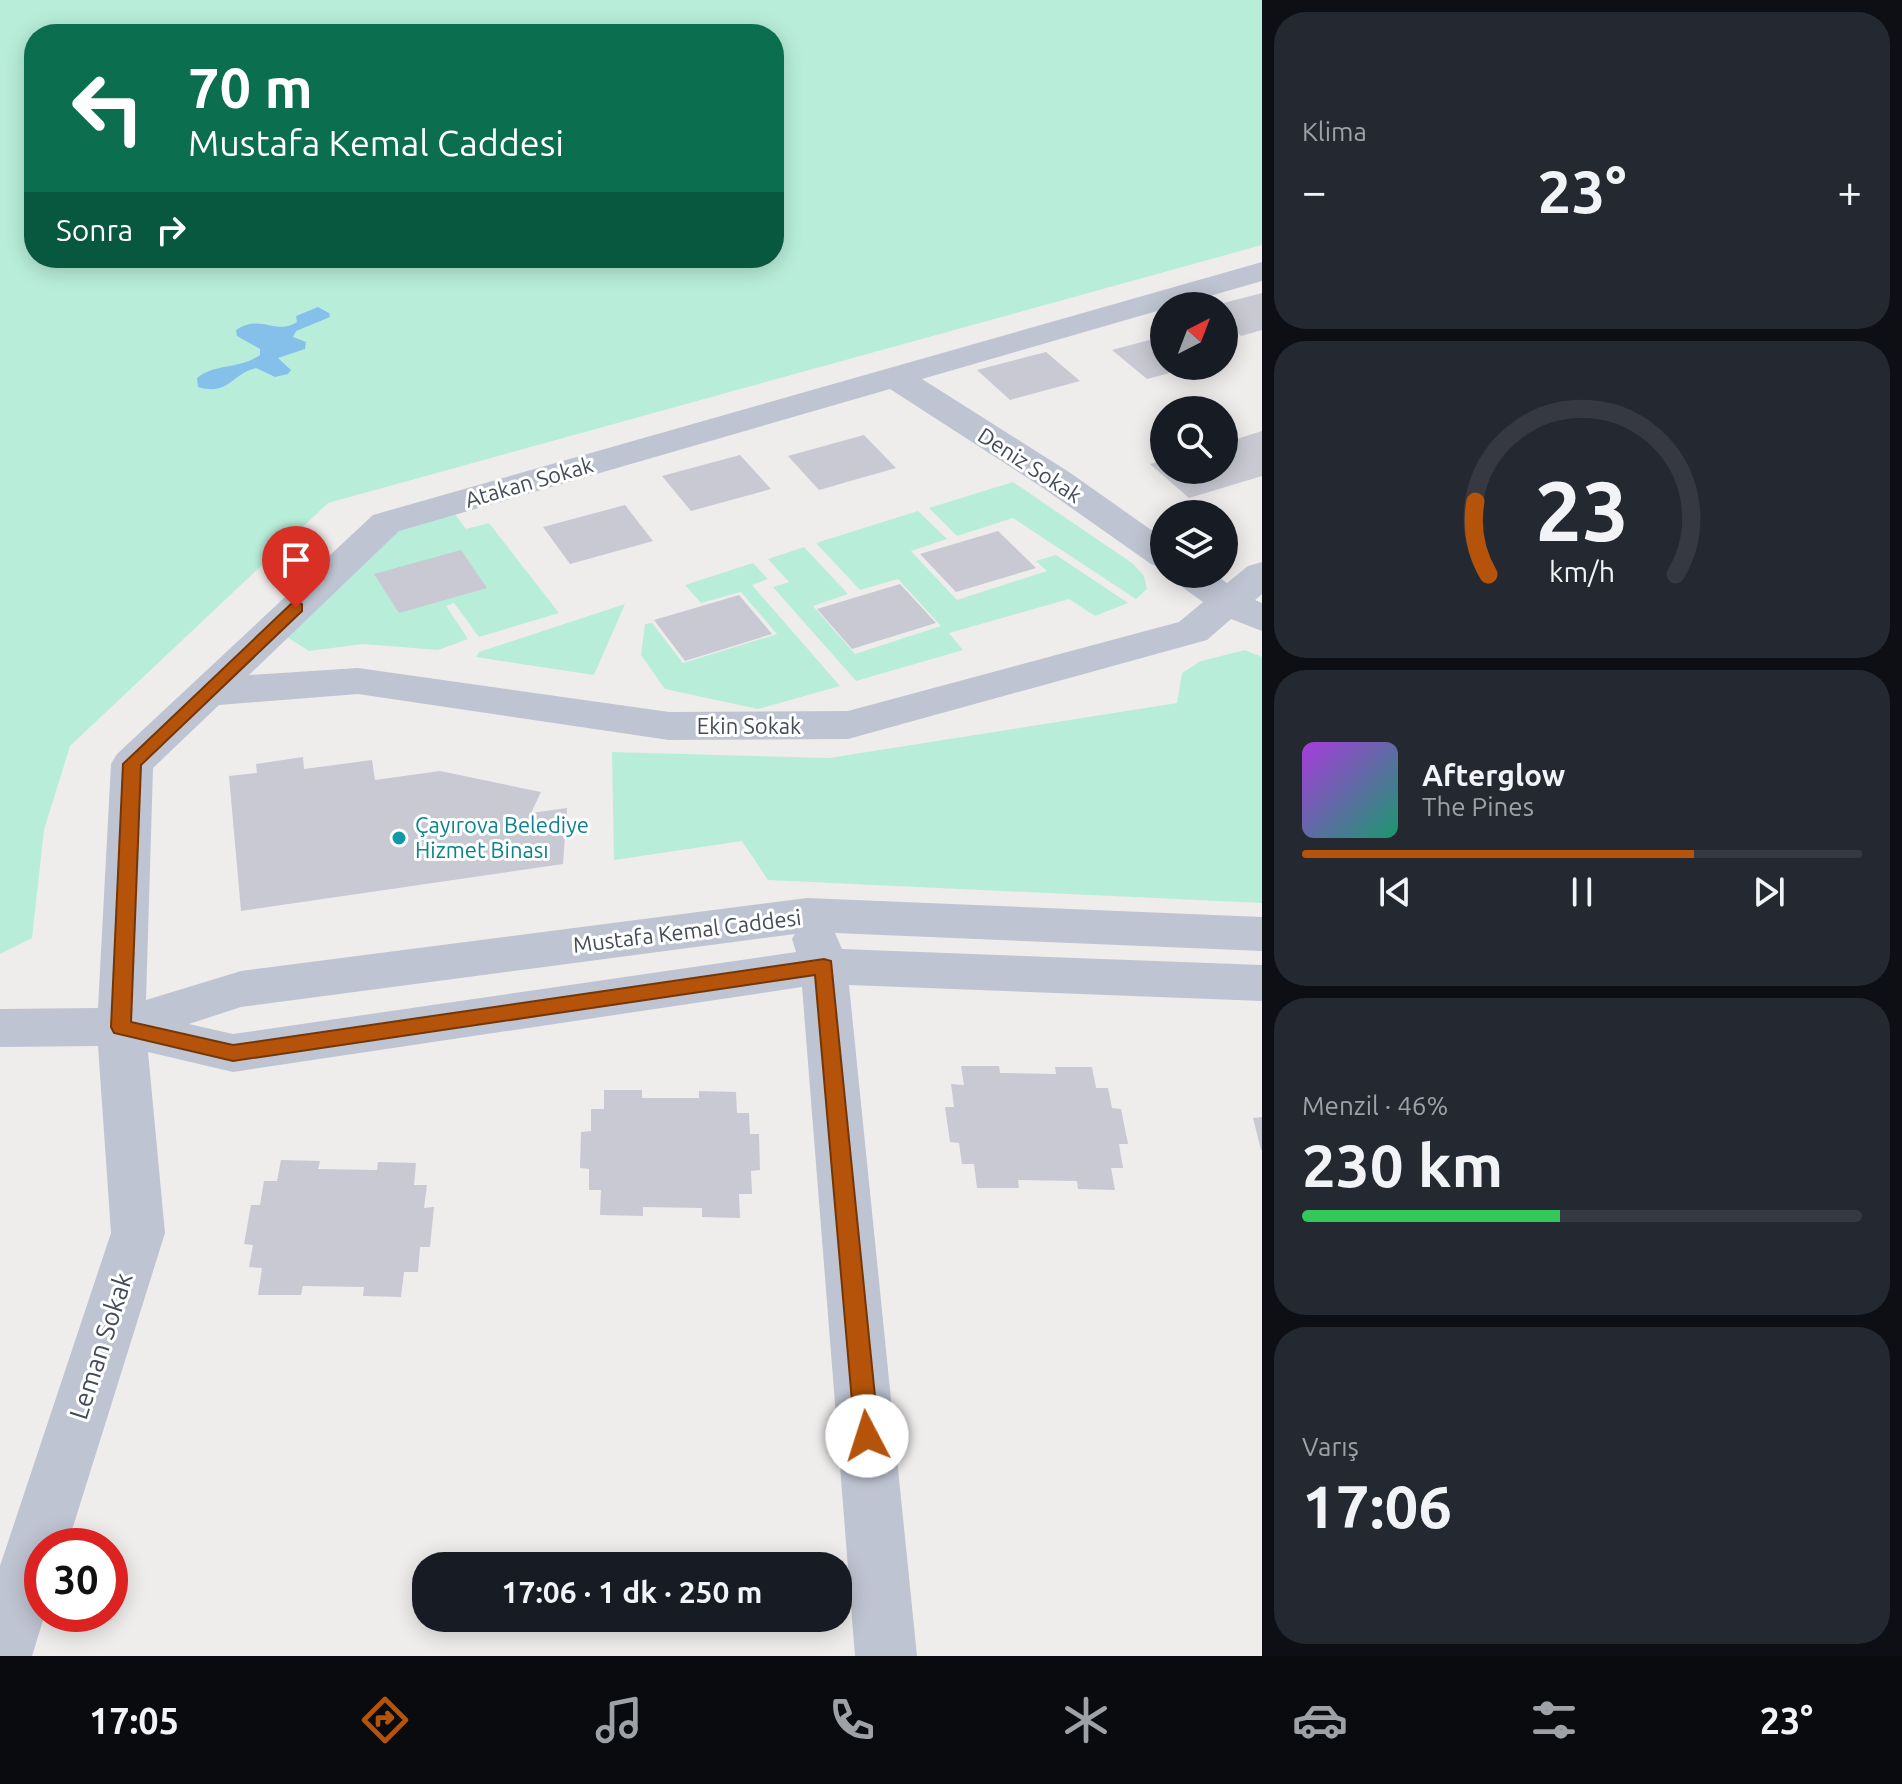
<!DOCTYPE html>
<html lang="tr">
<head>
<meta charset="utf-8">
<style>
  :root { --surface:#171b24; --page:#242831; --text:#f1f3f6; --muted:#9ea1a6; --line:#363941; --accent:#b45309 }
  body { margin:0; font-family:Ubuntu,sans-serif; background:var(--page); color:var(--text); height:100vh; display:flex; flex-direction:column; font-size:30px; white-space:nowrap }
  * { box-sizing:border-box; margin:0 }
  p { font-size:26px; color:var(--muted) }
  .icon { flex:none; width:44px; height:44px; fill:none; stroke:currentColor; stroke-width:2; stroke-linecap:round; stroke-linejoin:round }
  .map { position:relative; flex:1; overflow:hidden }
  .details { display:flex; flex-direction:column; gap:12px; padding:12px; background:#0d0f14; width:640px }
  .details>* { flex:none }
  .guide { position:absolute; left:24px; top:24px; width:760px; height:244px; border-radius:32px; box-shadow:0 4px 20px #0003; background:#0b6e4f; color:#fff; overflow:hidden }
  .needle { width:52px; rotate:42deg }
  .fabs { position:absolute; left:1150px; top:292px; display:grid; gap:16px }
  .fabs a { display:grid; place-items:center; width:88px; height:88px; border-radius:50%; background:var(--surface); box-shadow:0 4px 20px #0003; font-size:40px }
  .speed { position:absolute; left:24px; top:1528px; display:flex; gap:16px; font-size:40px; font-weight:700; text-align:center }
  .speed>* { display:grid; place-content:center; width:104px; height:104px; border-radius:50%; background:var(--surface); box-shadow:0 4px 20px #0003; line-height:1 }
  .speed .limit { border:12px solid #d22; background:#fff; color:#111 }
  .pin { position:absolute; display:grid; place-items:center; width:68px; height:68px; color:#fff; margin:-82px -34px; border-radius:50% 50% 50% 0; rotate:-45deg; box-shadow:0 0 8px #0007 }
  .pin .icon { rotate:45deg }
  .me { position:absolute; width:88px; margin:-44px; rotate:355deg; stroke-linejoin:round; filter:drop-shadow(0 0 6px #0008) }
  .turn { display:flex; align-items:center; gap:28px; height:168px; padding:0 32px; font-size:36px }
  .turn .icon { width:104px; height:104px; stroke-width:2.5 }
  .turn b { display:block; font-size:56px; line-height:68px }
  .then { display:flex; align-items:center; height:76px; padding:0 32px; background:#0003; gap:16px; font-size:30px }
  .big { font-size:60px; font-weight:600; line-height:1.1 }
  .details .tile { flex:1; display:flex; flex-direction:column; justify-content:center; gap:12px; min-width:0; padding:0 28px; border-radius:32px; background:var(--page) }
  .details .dial { align-items:center; gap:0 }
  .dial svg { height:208px; overflow:visible; fill:none; stroke:var(--line); stroke-width:7; stroke-linecap:round; text-anchor:middle }
  .dial text { fill:var(--text); stroke:none }
  .song { display:flex; align-items:center; gap:24px }
  .cover { width:96px; height:96px; border-radius:12px; background:linear-gradient(135deg,hsl(280 70% 55%),hsl(160 70% 35%)) }
  .played { height:8px; border-radius:4px; background:linear-gradient(90deg,var(--accent) 70%,var(--line) 70%) }
  .keys { display:flex; justify-content:space-around; direction:ltr }
  .heat { display:flex; justify-content:space-between; align-items:center; font-size:44px; direction:ltr }
  .charge { height:12px; border-radius:6px; background:linear-gradient(90deg,#34c759 46%,var(--line) 0) }
  .trip { position:absolute; left:412px; top:1552px; width:440px; height:80px; border-radius:32px; background:var(--surface); box-shadow:0 4px 20px #0003; font-weight:600; line-height:80px; text-align:center }
  .tab-bar { display:flex; height:128px; justify-content:space-around; align-items:center; background:#090b0e; color:var(--muted) }
  .tab-bar .icon { width:56px; height:56px }
  .tab-bar .on { color:var(--accent) }
  .tab-bar b { font-size:36px; color:var(--text) }
  main { display:flex; flex:1; min-height:0 }
  .map>svg:first-child { display:block }
  .green { fill:#b8eed9; fill-rule:evenodd }
  .water { fill:#85c0eb }
  .building { fill:#c8c9d2 }
  .lines { fill:none; stroke-linecap:round; stroke-linejoin:round }
  .minor { fill:#bfc4d2; fill-rule:evenodd }
  .route { fill:#b45309; stroke:#753606; stroke-width:2 }
  .culture-dot { fill:#0f9aa8; stroke:#fff; stroke-width:3 }
  .labels { text-anchor:middle; stroke-width:6; stroke-linejoin:round; paint-order:stroke }
  .street-label { font-size:22px; fill:#444b59; stroke:#fff }
  .culture-label { font-size:22px; fill:#0d838f; stroke:#fff; text-anchor:start }
  .near-street-label { font-size:26px; fill:#444b59; stroke:#fff }
</style>
</head>
<body>
<main>
<div class="map">
<svg width="1262" height="1656" viewBox="0 0 1262 1656">
  <rect width="100%" height="100%" fill="#efecec"/>
  <path class="green" d="M 0,0 L 1262,0 L 1262,245 L 328,503 L 70,746 L 44,830 L 32,938 L 0,954 ZM 34,34 L 774,34 L 774,258 L 34,258 Z
    M 1013,482 L 1132,563 L 1144,576 L 1147,589 L 1136,599 L 1013,518 L 957,536 L 929,508 Z
    M 452,510 L 466,529 L 489,523 L 559,613 L 479,637 L 454,603 L 446,606 L 468,639 L 438,650 L 363,644 L 309,651 L 279,632 L 376,538 Z
    M 918,511 L 947,539 L 911,551 L 957,600 L 1047,571 L 1036,561 L 1056,555 L 1128,603 L 1095,616 L 1069,599 L 949,633 L 963,650 L 856,681 L 773,587 L 789,582 L 768,559 L 804,547 L 848,594 L 813,606 L 855,654 L 941,626 L 898,579 L 860,590 L 816,543 Z
    M 753,563 L 768,579 L 752,585 L 840,686 L 758,709 L 665,689 L 641,655 L 645,624 L 652,623 L 683,663 L 777,634 L 741,592 L 701,603 L 685,585 Z
    M 625,604 L 594,675 L 476,657 L 479,652 Z
    M 1245,650 L 1262,657 L 1262,903 L 768,880 L 742,841 L 614,860 L 612,752 L 829,758 L 1177,703 L 1182,673 L 1201,661 Z"/>
  <path class="water" d="M 318,307 L 329,313 L 330,317 L 296,331 L 293,337 L 306,342 L 305,349 L 278,358 L 291,370 L 288,374 L 275,377 L 256,368 C 230,375 229,396 198,387 L 197,378 C 215,363 238,370 260,355 L 260,349 L 237,336 L 236,330 C 261,313 276,336 297,322 L 296,316 Z"/>
  <path class="building" d="M 1262,293 L 1262,330 L 1241,336 L 1224,322 L 1224,306 L 1216,305 Z
    M 1164,336 L 1164,366 L 1192,367 L 1147,379 L 1112,350 Z
    M 1046,352 L 1080,381 L 1010,400 L 977,370 Z
    M 1262,431 L 1262,476 L 1189,498 L 1150,464 L 1164,460 L 1164,470 L 1224,470 L 1224,443 Z
    M 864,435 L 896,468 L 819,490 L 788,456 Z
    M 740,455 L 771,489 L 691,511 L 662,476 Z
    M 625,505 L 653,541 L 570,564 L 543,527 Z
    M 998,531 L 1036,568 L 956,592 L 920,554 Z
    M 461,550 L 487,588 L 399,613 L 374,574 Z
    M 900,584 L 936,623 L 852,649 L 817,609 Z
    M 739,595 L 772,634 L 685,661 L 654,620 Z
    M 303,757 L 304,769 L 372,760 L 375,780 L 440,771 L 541,792 L 531,813 L 567,808 L 563,864 L 241,911 L 229,776 L 257,773 L 256,764 Z
    M 961,1066 L 999,1066 L 1000,1073 L 1056,1074 L 1055,1067 L 1092,1067 L 1096,1088 L 1108,1088 L 1112,1108 L 1121,1109 L 1128,1144 L 1119,1144 L 1123,1168 L 1111,1168 L 1115,1190 L 1078,1189 L 1077,1181 L 1018,1180 L 1019,1188 L 977,1188 L 974,1164 L 962,1164 L 959,1143 L 950,1142 L 945,1107 L 954,1107 L 951,1084 L 964,1085 Z
    M 604,1090 L 642,1090 L 642,1098 L 699,1098 L 699,1091 L 736,1092 L 737,1113 L 749,1113 L 750,1134 L 759,1134 L 760,1170 L 751,1171 L 752,1194 L 739,1194 L 740,1218 L 702,1217 L 702,1208 L 643,1207 L 643,1216 L 600,1215 L 601,1190 L 589,1190 L 589,1169 L 580,1168 L 581,1132 L 591,1131 L 591,1109 L 604,1109 Z
    M 1262,1117 L 1262,1150 L 1261,1150 L 1253,1118 Z
    M 281,1160 L 320,1161 L 318,1169 L 377,1170 L 378,1162 L 416,1163 L 414,1185 L 427,1185 L 424,1208 L 434,1207 L 430,1247 L 420,1247 L 418,1272 L 404,1272 L 401,1297 L 363,1296 L 364,1287 L 303,1286 L 301,1295 L 258,1295 L 262,1268 L 249,1267 L 253,1245 L 244,1244 L 251,1205 L 260,1205 L 264,1181 L 277,1181 Z"/>
  <g class="lines">
    <path class="minor" d="M 1262,262 L 1262,281 L 1175,306 L 1164,306 L 1164,309 L 922,379 L 1069,472 L 1164,539 L 1164,568 L 1151,564 L 1043,488 L 890,389 L 399,531 L 249,675 L 358,668 L 669,712 L 848,711 L 1179,622 L 1203,602 L 1175,582 L 1170,574 L 1214,574 L 1227,583 L 1248,566 L 1262,562 L 1262,594 L 1255,600 L 1262,603 L 1262,631 L 1231,619 L 1207,640 L 848,739 L 669,740 L 358,694 L 219,705 L 153,768 L 146,1000 L 241,971 L 807,898 L 1262,917 L 1262,951 L 835,933 L 842,949 L 1262,965 L 1262,1001 L 849,985 L 917,1656 L 855,1656 L 802,987 L 233,1072 L 148,1052 L 165,1233 L 67,1546 L 42,1546 L 42,1614 L 45,1614 L 32,1656 L 0,1656 L 0,1566 L 111,1233 L 98,1046 L 0,1047 L 0,1009 L 98,1008 L 111,764 L 117,754 L 373,515 ZM 795,934 L 792,939 L 796,952 L 233,1034 L 189,1024 L 241,1007 Z"/>
  </g>
  <path class="route" d="M 296,603 L 302,604 L 302,611 L 141,765 L 131,1022 L 233,1045 L 824,959 L 831,961 L 879,1436 L 875,1444 L 867,1447 L 858,1444 L 855,1436 L 815,975 L 233,1061 L 114,1033 L 111,1027 L 123,764 L 291,604 Z"/>
  <circle class="culture-dot" cx="399" cy="838" r="8"/>
  <g class="labels">
    <g class="street-label">
      <text transform="translate(1030 465) rotate(33)" y="8">Deniz Sokak</text>
      <text transform="translate(529 482) rotate(-16)" y="8">Atakan Sokak</text>
      <text x="749" y="734">Ekin Sokak</text>
      <text transform="translate(687 931) rotate(-7)" y="8">Mustafa Kemal Caddesi</text>
    </g>
    <g class="culture-label">
      <text x="415" y="833">Çayırova Belediye<tspan x="415" dy="25">Hizmet Binası</tspan></text>
    </g>
    <g class="near-street-label">
      <text transform="translate(101 1346) rotate(-72)" y="9">Leman Sokak</text>
    </g>
  </g>
</svg>
<div class="fabs">
<a><svg class="needle" viewBox="-14 -14 28 28"><path d="M0-13l5 13h-10z" fill="#e53935"/><path d="M0 13l5-13h-10z" fill="#9ea1a6"/></svg></a>
<a><svg class="icon" aria-label="search" viewBox="0 0 24 24"><circle cx="10" cy="10" r="6"/><path d="M15 15l6 6"/></svg></a>
<a><svg class="icon" aria-label="layers" viewBox="0 0 24 24"><path d="M12 4l9 5-9 5-9-5zM3 14l9 5 9-5"/></svg></a>
</div>
<div class="speed"><div class="limit">30</div></div>
<div class="pin" style="left:296px;top:608px;background:#d93025"><svg class="icon" aria-label="arrive" viewBox="0 0 24 24"><path d="M6 21V4h12l-3 4 3 4H6"/></svg></div>
<svg class="me" style="left:867px;top:1436px" viewBox="-20 -20 40 40"><circle r="19" fill="#fff"/><path d="M0-13L10 11 0 6-10 11z" fill="#b45309"/></svg>
<div class="trip">17:06 · 1 dk · 250 m</div>
<div class="guide">
<div class="turn"><svg class="icon" aria-label="left" viewBox="0 0 24 24"><path d="M17 20v-9H6M10 6l-5 5 5 5"/></svg><div><b>70 m</b>Mustafa Kemal Caddesi</div></div>
<div class="then">Sonra<svg class="icon" aria-label="right" viewBox="0 0 24 24"><path d="M7 20v-9h11M14 6l5 5-5 5"/></svg></div>
</div>
</div>
<section class="details">
<div class="tile"><p>Klima</p>
<div class="heat"><a>−</a><b class="big">23°</b><a>+</a></div>
</div>
<div class="tile dial"><svg viewBox="0 0 100 80">
<path d="M14 69A42 42 0 1 1 86 69"/>
<path d="M14 69A42 42 0 0 1 9 41" stroke="#b45309"/>
<text x="50" y="56" font-size="32" font-weight="700">23</text>
<text x="50" y="72" font-size="11">km/h</text>
</svg></div>
<div class="tile">
<div class="song"><i class="cover"></i><div><b>Afterglow</b><p>The Pines</p></div></div>
<div class="played"></div>
<div class="keys"><svg class="icon" aria-label="previous" viewBox="0 0 24 24"><path d="M18 5L8 12l10 7zM5 5v14"/></svg><svg class="icon" aria-label="pause" viewBox="0 0 24 24"><path d="M8 5v14M16 5v14"/></svg><svg class="icon" aria-label="next" viewBox="0 0 24 24"><path d="M6 5l10 7-10 7zM19 5v14"/></svg></div>
</div>
<div class="tile"><p>Menzil · 46%</p><b class="big">230 km</b><div class="charge"></div></div>
<div class="tile"><p>Varış</p><b class="big">17:06</b></div>
</section>
</main>
<nav class="tab-bar">
<b>17:05</b>
<svg class="icon on" aria-label="directions" viewBox="0 0 24 24"><path d="M12 3l9 9-9 9-9-9zM9 14v-3h6M13 9l2 2-2 2"/></svg>
<svg class="icon" aria-label="music" viewBox="0 0 24 24"><path d="M9 18V5l10-2v13"/><circle cx="6" cy="18" r="3"/><circle cx="16" cy="16" r="3"/></svg>
<svg class="icon" aria-label="phone" viewBox="0 0 24 24"><path d="M5 4h4l2 5-3 2q2 4 5 5l2-3 5 2v4C11 20 4 13 5 4z"/></svg>
<svg class="icon" aria-label="climate" viewBox="0 0 24 24"><path d="M12 3v18M4 7l16 10M4 17L20 7"/></svg>
<svg class="icon" aria-label="car" viewBox="0 0 24 24"><path d="M5 17H2v-5l4-1 3-4h7l3 4 3 1v5h-3M9 17h6M6 11h13"/><circle cx="7" cy="17" r="2"/><circle cx="17" cy="17" r="2"/></svg>
<svg class="icon" aria-label="filters" viewBox="0 0 24 24"><path d="M4 7h16M4 17h16"/><circle cx="9" cy="7" r="2"/><circle cx="15" cy="17" r="2"/></svg>
<b>23°</b>
</nav>
</body>
</html>
